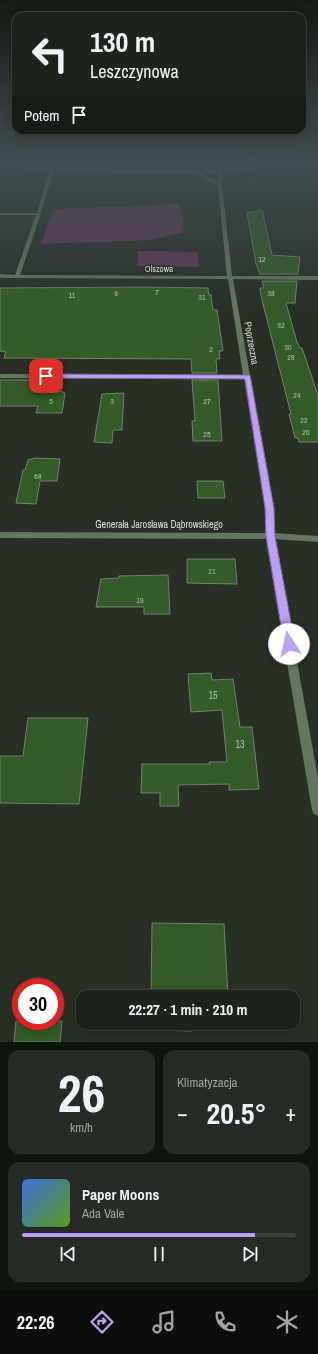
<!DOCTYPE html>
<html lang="pl">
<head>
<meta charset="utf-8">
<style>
  :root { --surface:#1e241c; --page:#262c25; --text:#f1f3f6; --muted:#a1a4a3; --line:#3c413b; --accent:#bca0f2 }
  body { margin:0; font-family:"Archivo Narrow",sans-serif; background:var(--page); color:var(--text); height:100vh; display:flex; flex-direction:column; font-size:15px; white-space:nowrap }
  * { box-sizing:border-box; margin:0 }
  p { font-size:13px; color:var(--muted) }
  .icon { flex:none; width:22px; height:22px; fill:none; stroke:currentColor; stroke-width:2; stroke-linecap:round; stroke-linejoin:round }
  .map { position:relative; height:1042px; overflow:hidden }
  .details { display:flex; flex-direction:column; gap:8px; padding:8px; background:#10140f; flex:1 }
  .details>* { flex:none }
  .banner { position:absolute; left:12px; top:12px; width:294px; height:122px; border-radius:12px; box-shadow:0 2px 10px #0003,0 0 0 1px var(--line); background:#1e241c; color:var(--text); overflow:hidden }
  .speed { position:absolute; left:12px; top:978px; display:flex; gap:8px; font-size:20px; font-weight:700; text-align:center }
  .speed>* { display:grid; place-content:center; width:52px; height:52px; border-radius:50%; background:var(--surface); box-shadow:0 2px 10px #0003,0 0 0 1px var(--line); line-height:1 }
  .speed .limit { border:6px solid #d22; background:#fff; color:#111 }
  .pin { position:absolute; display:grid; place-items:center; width:34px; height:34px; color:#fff; margin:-17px; border-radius:8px; box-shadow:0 2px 6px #0006 }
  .me { position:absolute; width:44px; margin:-22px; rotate:350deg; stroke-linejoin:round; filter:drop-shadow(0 0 3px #0008) }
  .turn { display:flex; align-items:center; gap:14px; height:84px; padding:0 12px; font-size:18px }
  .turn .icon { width:52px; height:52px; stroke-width:2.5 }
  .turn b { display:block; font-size:28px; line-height:34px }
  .then { display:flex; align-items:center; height:38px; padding:0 12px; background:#0003; gap:8px; font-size:15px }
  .big { font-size:30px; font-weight:800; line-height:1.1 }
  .details .card { flex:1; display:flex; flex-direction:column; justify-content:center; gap:6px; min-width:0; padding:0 14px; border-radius:12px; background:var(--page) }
  .details .dial { align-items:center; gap:0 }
  .dial b { font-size:52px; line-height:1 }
  .song { display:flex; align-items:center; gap:12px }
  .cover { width:48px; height:48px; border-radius:6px; background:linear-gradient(135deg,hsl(220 70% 55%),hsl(90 70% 35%)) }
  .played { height:4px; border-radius:2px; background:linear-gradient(90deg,var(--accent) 85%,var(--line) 85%) }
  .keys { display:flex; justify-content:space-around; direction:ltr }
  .heat { display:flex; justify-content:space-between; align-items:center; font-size:22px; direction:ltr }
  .details .tiles { flex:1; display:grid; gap:8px; grid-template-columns:1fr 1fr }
  .card:last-child { grid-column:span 2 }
  .trip { position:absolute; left:76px; top:990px; width:224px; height:40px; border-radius:12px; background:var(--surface); box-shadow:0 2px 10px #0003,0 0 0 1px var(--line); font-weight:800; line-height:40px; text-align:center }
  .menu { display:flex; height:64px; justify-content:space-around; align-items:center; background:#0c0e0b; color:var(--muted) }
  .menu .icon { width:28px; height:28px }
  .menu .active { color:var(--accent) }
  .menu b { font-size:18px; color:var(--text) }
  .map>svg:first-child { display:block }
  .green { fill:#613855 }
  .building { fill:#335c29; stroke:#757f73 }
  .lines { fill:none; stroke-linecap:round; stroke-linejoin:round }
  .street { fill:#647660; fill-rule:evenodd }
  .route { fill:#bca0f2; stroke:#7a689d }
  .labels { text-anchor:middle; stroke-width:3; stroke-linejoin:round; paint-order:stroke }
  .number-label { font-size:8px; fill:#aebcaa }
  .far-street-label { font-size:9px; fill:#d7dcd5; stroke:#283026 }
  .street-label { font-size:10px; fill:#d7dcd5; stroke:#283026 }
  .near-number-label { font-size:10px; fill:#aebcaa }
</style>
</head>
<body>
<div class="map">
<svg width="318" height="1042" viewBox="0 0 318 1042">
  <rect width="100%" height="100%" fill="#283026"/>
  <path class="green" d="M 177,204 L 182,211 L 184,232 L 151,240 L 41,244 L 53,209 Z
    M 138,251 L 198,252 L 199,267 L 137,266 Z"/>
  <path class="building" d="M 262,210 L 272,255 L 300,257 L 298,274 L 260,274 L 256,264 L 247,213 Z
    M 262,281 L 297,281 L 295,303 L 286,303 L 297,342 L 300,348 L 302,348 L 318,395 L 318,442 L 299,442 L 298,438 L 295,438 L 289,414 L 291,414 L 261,296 L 260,288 L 264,288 Z
    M 144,287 L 208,288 L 209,295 L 211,295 L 213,310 L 217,310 L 223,351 L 219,351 L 220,359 L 216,359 L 217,373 L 192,373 L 191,359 L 4,358 L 6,352 L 0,351 L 0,288 Z
    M 0,380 L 35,380 L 65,393 L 62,413 L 36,413 L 38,406 L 0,406 Z
    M 192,380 L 218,380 L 222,441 L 193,441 L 192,421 L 195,421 Z
    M 124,393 L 122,430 L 113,430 L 112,443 L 94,442 L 102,394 Z
    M 35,458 L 60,459 L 57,481 L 40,481 L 36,504 L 16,503 L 23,470 L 25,470 L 28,460 Z
    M 197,481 L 223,481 L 225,498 L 198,498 Z
    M 187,559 L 235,559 L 237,584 L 187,583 Z
    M 168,575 L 170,614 L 144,614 L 144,607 L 96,607 L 101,579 L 119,578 L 119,576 Z
    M 211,673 L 212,680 L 233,679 L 240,727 L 252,727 L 259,789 L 229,790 L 229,784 L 178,785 L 179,806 L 160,806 L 160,793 L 141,793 L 142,764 L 210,764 L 209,762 L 227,762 L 222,710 L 191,712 L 188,674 Z
    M 28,718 L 88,718 L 79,804 L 0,803 L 0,756 L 23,756 Z
    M 152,923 L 224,924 L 228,997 L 151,997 Z
    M 16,1021 L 62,1021 L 60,1042 L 14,1042 Z
    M 151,1023 L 192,1023 L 192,1031 L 151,1030 Z"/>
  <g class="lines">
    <path class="street" d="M 49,164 L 53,164 L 54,168 C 109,171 164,171 220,170 L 220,164 L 224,164 L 223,170 L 264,166 L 318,166 L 318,168 L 264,168 L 223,172 L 222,185 L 232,276 L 318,276 L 318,280 L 233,279 L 250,376 L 251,377 L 250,378 L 273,508 L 274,533 L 318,536 L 318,542 L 275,539 L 318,778 L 318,816 L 314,814 L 312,810 L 266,539 L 0,538 L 0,532 L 266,533 L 265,508 L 244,379 L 0,378 L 0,374 L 243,375 L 228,279 L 0,278 L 0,274 L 15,275 L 36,215 L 0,215 L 0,213 L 37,213 L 50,170 L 0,167 L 0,165 L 50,168 ZM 54,170 L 90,172 L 195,173 L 218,186 L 227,276 L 20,275 L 36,228 ZM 219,172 L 218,183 L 200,173 Z"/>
  </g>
  <linearGradient id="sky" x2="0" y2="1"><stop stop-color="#161a15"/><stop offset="0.53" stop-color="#424e52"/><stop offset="1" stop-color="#424e52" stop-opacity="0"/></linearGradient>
  <rect width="318" height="309" fill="url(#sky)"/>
  <path class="route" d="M 46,374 L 250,375 L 274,508 L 275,536 L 295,644 L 293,647 L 289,649 L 286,647 L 284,644 L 266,536 L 265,508 L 245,379 L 44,378 L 44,375 Z"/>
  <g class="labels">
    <g class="number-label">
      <text x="262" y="262">12</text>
      <text x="157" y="295">7</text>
      <text x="116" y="296">9</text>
      <text x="271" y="296">38</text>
      <text x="72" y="298">11</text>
      <text x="202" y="300">31</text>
      <text x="281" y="328">32</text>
      <text x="288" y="350">30</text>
      <text x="211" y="352">2</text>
      <text x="291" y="360">28</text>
      <text x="297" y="398">24</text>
      <text x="51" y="404">5</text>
      <text x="112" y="404">3</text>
      <text x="207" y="404">27</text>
      <text x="304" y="423">22</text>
      <text x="306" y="435">20</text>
      <text x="207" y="437">25</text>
      <text x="38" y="479">68</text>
      <text x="212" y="574">21</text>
      <text x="140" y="603">19</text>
    </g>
    <g class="far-street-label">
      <text x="159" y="272">Olszowa</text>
    </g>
    <g class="street-label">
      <text transform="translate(252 343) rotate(80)" y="4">Poprzeczna</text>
      <text x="159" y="528">Generała Jarosława Dąbrowskiego</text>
    </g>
    <g class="near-number-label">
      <text x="213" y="699">15</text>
      <text x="240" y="748">13</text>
    </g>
  </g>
</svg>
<div class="speed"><div class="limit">30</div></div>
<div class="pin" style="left:46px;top:376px;background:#d93025"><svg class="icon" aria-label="arrive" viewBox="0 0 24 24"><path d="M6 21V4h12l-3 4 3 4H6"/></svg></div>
<svg class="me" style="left:289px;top:644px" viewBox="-20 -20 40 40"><circle r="19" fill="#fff"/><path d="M0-13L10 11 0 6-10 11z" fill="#bca0f2"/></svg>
<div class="trip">22:27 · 1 min · 210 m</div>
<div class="banner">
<div class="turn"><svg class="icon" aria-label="left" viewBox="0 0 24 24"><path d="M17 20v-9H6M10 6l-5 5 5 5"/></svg><div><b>130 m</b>Leszczynowa</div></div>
<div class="then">Potem<svg class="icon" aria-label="arrive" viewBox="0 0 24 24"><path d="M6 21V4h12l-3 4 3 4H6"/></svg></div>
</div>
</div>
<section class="details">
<div class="tiles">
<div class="card dial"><b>26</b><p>km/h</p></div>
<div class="card"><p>Klimatyzacja</p>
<div class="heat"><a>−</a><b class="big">20.5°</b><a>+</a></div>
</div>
<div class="card">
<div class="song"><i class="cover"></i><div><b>Paper Moons</b><p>Ada Vale</p></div></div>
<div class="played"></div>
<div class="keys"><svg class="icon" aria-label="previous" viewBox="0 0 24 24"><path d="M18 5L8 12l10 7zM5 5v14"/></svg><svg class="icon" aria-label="pause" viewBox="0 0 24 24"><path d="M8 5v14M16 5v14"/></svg><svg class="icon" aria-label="next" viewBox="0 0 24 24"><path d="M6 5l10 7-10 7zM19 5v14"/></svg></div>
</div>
</div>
</section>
<nav class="menu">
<b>22:26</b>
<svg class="icon active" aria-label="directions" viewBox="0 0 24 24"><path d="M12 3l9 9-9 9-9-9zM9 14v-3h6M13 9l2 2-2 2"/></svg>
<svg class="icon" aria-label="music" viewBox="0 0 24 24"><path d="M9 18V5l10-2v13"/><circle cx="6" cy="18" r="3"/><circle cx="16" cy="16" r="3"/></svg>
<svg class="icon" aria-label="phone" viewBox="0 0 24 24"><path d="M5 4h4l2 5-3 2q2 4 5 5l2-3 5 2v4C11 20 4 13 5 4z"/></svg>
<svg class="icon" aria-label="climate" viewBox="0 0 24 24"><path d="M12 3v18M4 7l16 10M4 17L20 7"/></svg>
</nav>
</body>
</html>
